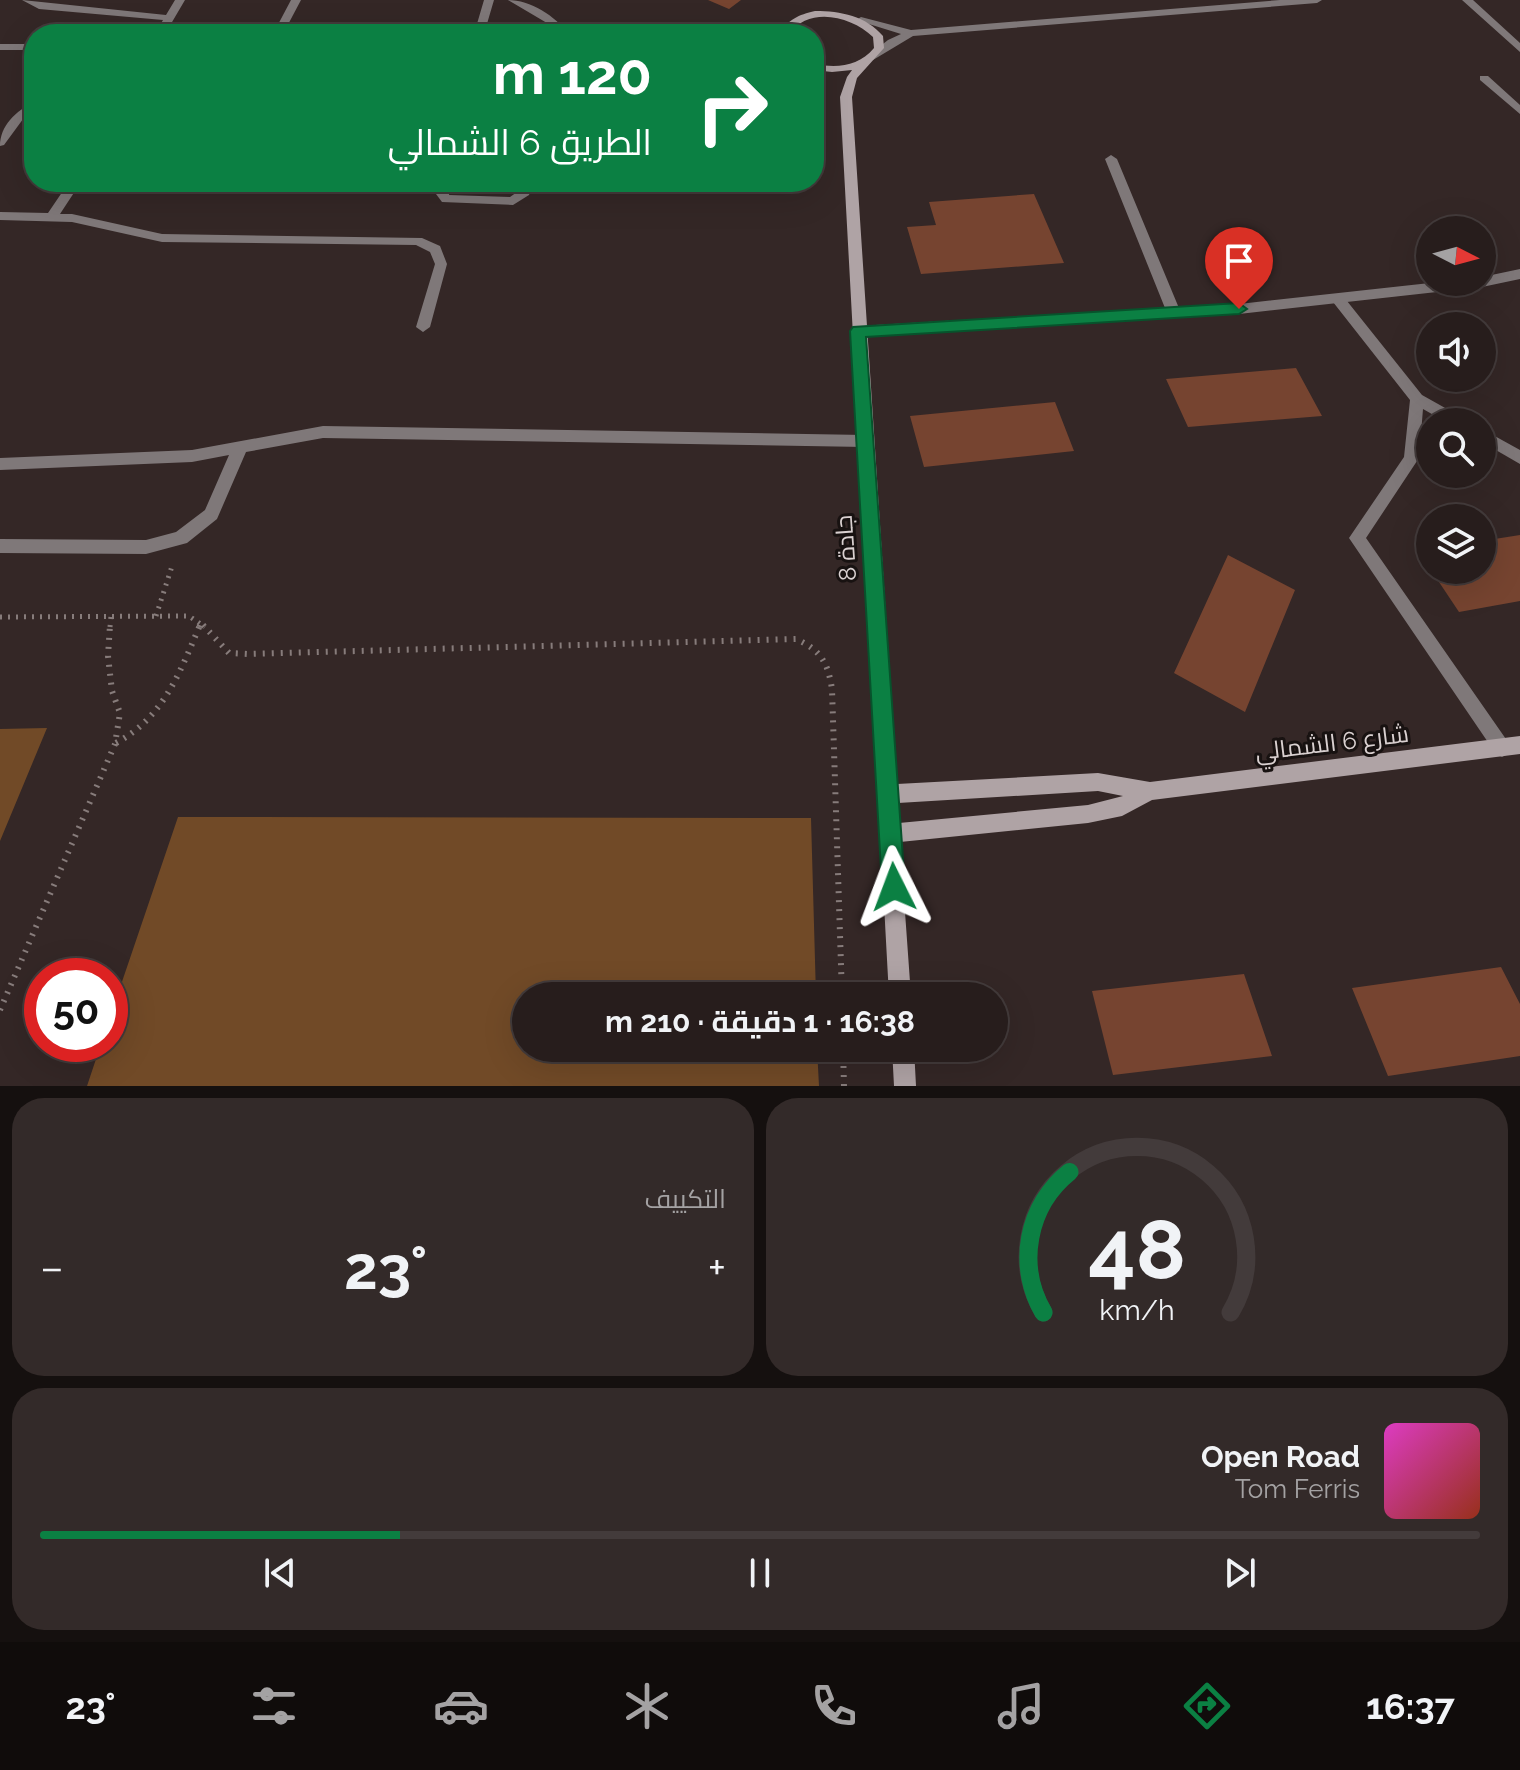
<!DOCTYPE html>
<html lang="ar">
<head>
<meta charset="utf-8">
<style>
  :root { --surface:#271d1c; --page:#332a29; --text:#f1f3f6; --muted:#a4a2a3; --line:#433b3b; --accent:#0b8043 }
  body { margin:0; font-family:Raleway,Cairo,sans-serif; background:var(--page); color:var(--text); direction:rtl; height:100vh; display:flex; flex-direction:column; font-size:30px; white-space:nowrap }
  * { box-sizing:border-box; margin:0 }
  p { font-size:26px; color:var(--muted) }
  .icon { flex:none; width:44px; height:44px; fill:none; stroke:currentColor; stroke-width:2; stroke-linecap:round; stroke-linejoin:round }
  .map { position:relative; height:1086px; overflow:hidden; direction:ltr }
  .details { display:flex; flex-direction:column; gap:12px; padding:12px; background:#15100f; flex:1 }
  .details>* { flex:none }
  .banner { position:absolute; left:24px; top:24px; width:800px; height:168px; border-radius:32px; box-shadow:0 8px 32px #0002,0 0 0 2px var(--line); direction:rtl; background:#0b8043; color:#fff; overflow:hidden }
  .needle { width:52px; rotate:96deg }
  .fabs { position:absolute; left:1416px; top:216px; display:grid; gap:16px }
  .fabs a { display:grid; place-items:center; width:80px; height:80px; border-radius:50%; background:var(--surface); box-shadow:0 8px 32px #0002,0 0 0 2px var(--line); font-size:40px }
  .speed { position:absolute; left:24px; top:958px; display:flex; gap:16px; font-size:40px; font-weight:700; text-align:center }
  .speed>* { display:grid; place-content:center; width:104px; height:104px; border-radius:50%; background:var(--surface); box-shadow:0 8px 32px #0002,0 0 0 2px var(--line); line-height:1 }
  .speed .limit { border:12px solid #d22; background:#fff; color:#111 }
  .pin { position:absolute; display:grid; place-items:center; width:68px; height:68px; color:#fff; margin:-82px -34px; border-radius:50% 50% 50% 0; rotate:-45deg; box-shadow:0 0 8px #0007 }
  .pin .icon { rotate:45deg }
  .me { position:absolute; width:88px; margin:-44px; rotate:357deg; stroke-linejoin:round; filter:drop-shadow(0 0 6px #0008) }
  .turn { display:flex; align-items:center; gap:28px; height:168px; padding:0 40px; font-size:36px }
  .turn .icon { width:104px; height:104px; stroke-width:2.5 }
  .turn b { display:block; font-size:56px; line-height:68px }
  .big { font-size:60px; font-weight:700; line-height:1.1 }
  .details .tile { flex:1; display:flex; flex-direction:column; justify-content:center; gap:12px; min-width:0; padding:0 28px; border-radius:32px; background:var(--page) }
  .details .dial { align-items:center; gap:0 }
  .dial svg { height:208px; overflow:visible; fill:none; stroke:var(--line); stroke-width:7; stroke-linecap:round; text-anchor:middle }
  .dial text { fill:var(--text); stroke:none }
  .song { display:flex; align-items:center; gap:24px }
  .cover { width:96px; height:96px; border-radius:12px; background:linear-gradient(135deg,hsl(310 70% 55%),hsl(10 70% 35%)) }
  .played { height:8px; border-radius:4px; background:linear-gradient(90deg,var(--accent) 25%,var(--line) 25%) }
  .keys { display:flex; justify-content:space-around; direction:ltr }
  .heat { display:flex; justify-content:space-between; align-items:center; font-size:44px; direction:ltr }
  .details .tiles { flex:1; display:grid; gap:12px; grid-template-columns:1fr 1fr }
  .tile:last-child { grid-column:span 2 }
  .trip { position:absolute; left:512px; top:982px; width:496px; height:80px; border-radius:40px; background:var(--surface); box-shadow:0 8px 32px #0002,0 0 0 2px var(--line); font-weight:700; line-height:80px; text-align:center; direction:rtl }
  .tabs { display:flex; height:128px; justify-content:space-around; align-items:center; background:#100c0b; color:var(--muted) }
  .tabs .icon { width:56px; height:56px }
  .tabs .current { color:var(--accent) }
  .tabs b { font-size:36px; color:var(--text) }
  .map>svg:first-child { display:block }
  .green { fill:#714a27 }
  .building { fill:#764430 }
  .lines { fill:none; stroke-linecap:round; stroke-linejoin:round }
  .path-far1 { stroke:#877c7b; stroke-width:5; stroke-dasharray:2 6; stroke-linecap:butt }
  .path { stroke:#877c7b; stroke-width:6; stroke-dasharray:2 7; stroke-linecap:butt }
  .lane { fill:#7f7879; fill-rule:evenodd }
  .street { fill:#7f7879; fill-rule:evenodd }
  .secondary { fill:#afa3a5; fill-rule:evenodd }
  .route { fill:#0b8043; stroke:#07532c; stroke-width:2 }
  .labels { text-anchor:middle; stroke-width:6; stroke-linejoin:round; paint-order:stroke }
  .street-label { font-size:24px; fill:#dad1d1; stroke:#181211 }
</style>
</head>
<body>
<div class="map">
<svg width="1520" height="1086" viewBox="0 0 1520 1086">
  <rect width="100%" height="100%" fill="#342726"/>
  <path class="green" d="M 47,728 L 0,841 L 0,729 Z
    M 178,817 L 811,818 L 816,996 L 526,996 L 526,1048 L 817,1048 L 819,1086 L 87,1086 L 101,1044 L 110,1044 L 110,1017 Z"/>
  <path class="building" d="M 708,0 L 741,0 L 729,9 Z
    M 1034,194 L 1064,263 L 921,274 L 907,227 L 936,225 L 929,202 Z
    M 1296,368 L 1322,416 L 1188,427 L 1166,379 Z
    M 1055,402 L 1074,451 L 924,467 L 910,416 Z
    M 1520,535 L 1520,601 L 1459,612 L 1431,570 L 1482,570 L 1482,541 Z
    M 1228,555 L 1295,590 L 1245,712 L 1174,673 Z
    M 1501,967 L 1520,1004 L 1520,1056 L 1388,1076 L 1352,988 Z
    M 1244,974 L 1272,1056 L 1113,1075 L 1092,991 Z"/>
  <g class="lines">
    <path class="path-far1" d="M 156,616 L 173,563
      M 0,617 L 189,616 L 205,627
      M 110,627 L 111,616
      M 199,627 L 201,622"/>
    <path class="path" d="M 203,625 L 229,653 L 248,654 L 796,639 C 821,650 828,663 832,689 L 842,996
      M 116,743 C 164,717 180,672 200,625
      M 0,1010 L 115,744 L 120,713 L 112,691 L 108,656 L 110,625
      M 843,1048 L 844,1086"/>
    <path class="lane" d="M 22,0 L 166,15 L 175,0 L 185,0 L 165,34 L 155,34 L 163,20 L 39,9 Z
      M 508,0 C 530,0 556,16 568,34 L 558,34 L 552,26 Z
      M 34,103 L 34,111 L 26,115 L 4,145 L 0,146 C 0,126 16,110 34,103 Z
      M 1111,155 L 1117,159 L 1181,313 L 1179,316 L 1169,316 L 1167,313 L 1105,159 Z
      M 69,182 L 81,182 L 60,214 L 72,214 L 162,234 L 422,238 L 440,246 L 447,264 L 430,327 L 423,332 L 416,327 L 435,264 L 430,252 L 416,245 L 162,242 L 72,222 L 0,220 L 0,212 L 48,213 Z
      M 439,182 L 451,182 L 449,195 L 510,197 L 520,190 L 522,182 L 534,182 L 529,195 L 513,205 L 442,202 L 436,194 Z
      M 1338,294 L 1343,296 L 1422,395 L 1463,418 L 1465,422 L 1446,422 L 1423,409 L 1419,458 L 1366,538 L 1508,742 L 1511,748 L 1508,754 L 1502,757 L 1496,754 L 1349,538 L 1404,457 L 1410,400 L 1333,302 L 1333,296 Z
      M 1482,429 L 1520,450 L 1520,464 L 1482,442 Z"/>
    <path class="street" d="M 291,0 L 301,0 L 283,34 L 273,34 Z
      M 484,0 L 494,0 L 484,34 L 474,34 Z
      M 1280,0 L 1322,0 L 1317,3 L 913,36 L 873,60 L 868,57 L 869,55 L 888,40 L 901,34 L 856,20 L 861,17 L 911,30 Z
      M 1462,0 L 1473,0 L 1520,43 L 1520,52 Z
      M 787,25 L 791,26 L 791,30 L 782,34 L 768,34 Z
      M 0,44 L 34,44 L 34,50 L 0,50 Z
      M 1480,76 L 1488,76 L 1520,105 L 1520,114 L 1480,80 Z
      M 1520,269 L 1520,279 L 1482,287 L 1239,314 L 858,336 L 851,331 L 858,326 L 1239,304 L 1439,282 L 1482,282 L 1482,277 Z
      M 323,426 L 865,435 L 872,441 L 865,447 L 323,438 L 246,452 L 217,519 L 187,543 L 146,554 L 0,553 L 0,539 L 146,540 L 176,532 L 205,510 L 229,455 L 192,462 L 0,470 L 0,458 L 192,450 Z"/>
    <path class="secondary" d="M 815,11 C 841,11 866,16 883,36 L 884,48 L 857,78 L 852,97 L 897,784 L 1098,773 L 1150,782 L 1520,736 L 1520,754 L 1152,800 L 1122,816 L 1088,823 L 900,842 L 911,996 L 889,996 L 840,97 L 847,77 L 852,70 L 832,72 L 814,70 L 814,64 C 837,68 858,67 874,48 L 873,37 C 851,16 809,6 789,34 L 779,34 C 789,19 798,15 815,11 ZM 1098,791 L 1123,796 L 1088,805 L 899,823 L 898,803 Z
      M 892,1048 L 914,1048 L 916,1086 L 894,1086 Z"/>
  </g>
  <path class="route" d="M 1239,303 L 1247,309 L 1239,314 L 866,337 L 905,887 L 902,895 L 894,898 L 886,895 L 882,887 L 850,331 L 853,327 Z"/>
  <g class="labels">
    <g class="street-label">
      <text transform="translate(846 548) rotate(-94)" y="8">جادة 8</text>
      <text transform="translate(1332 743) rotate(-7)" y="8">شارع 6 الشمالي</text>
    </g>
  </g>
</svg>
<div class="fabs">
<a><svg class="needle" viewBox="-14 -14 28 28"><path d="M0-13l5 13h-10z" fill="#e53935"/><path d="M0 13l5-13h-10z" fill="#a4a2a3"/></svg></a>
<a><svg class="icon" aria-label="sound" viewBox="0 0 24 24"><path d="M4 9h4l5-4v14l-5-4H4zM17 9q2 3 0 6"/></svg></a>
<a><svg class="icon" aria-label="search" viewBox="0 0 24 24"><circle cx="10" cy="10" r="6"/><path d="M15 15l6 6"/></svg></a>
<a><svg class="icon" aria-label="layers" viewBox="0 0 24 24"><path d="M12 4l9 5-9 5-9-5zM3 14l9 5 9-5"/></svg></a>
</div>
<div class="speed"><div class="limit">50</div></div>
<div class="pin" style="left:1239px;top:309px;background:#d93025"><svg class="icon" aria-label="arrive" viewBox="0 0 24 24"><path d="M6 21V4h12l-3 4 3 4H6"/></svg></div>
<svg class="me" style="left:894px;top:887px" viewBox="-20 -20 40 40"><path d="M0-17L14 15 0 8-14 15z" fill="#0b8043" stroke="#fff" stroke-width="4"/></svg>
<div class="trip">16:38 · 1 دقيقة · 210 m</div>
<div class="banner">
<div class="turn"><svg class="icon" aria-label="right" viewBox="0 0 24 24"><path d="M7 20v-9h11M14 6l5 5-5 5"/></svg><div><b>120 m</b>الطريق 6 الشمالي</div></div>
</div>
</div>
<section class="details">
<div class="tiles">
<div class="tile dial"><svg viewBox="0 0 100 80">
<path d="M14 69A42 42 0 1 1 86 69"/>
<path d="M14 69A42 42 0 0 1 24 15" stroke="#0b8043"/>
<text x="50" y="56" font-size="32" font-weight="700">48</text>
<text x="50" y="72" font-size="11">km/h</text>
</svg></div>
<div class="tile"><p>التكييف</p>
<div class="heat"><a>−</a><b class="big">23°</b><a>+</a></div>
</div>
<div class="tile">
<div class="song"><i class="cover"></i><div><b>Open Road</b><p>Tom Ferris</p></div></div>
<div class="played"></div>
<div class="keys"><svg class="icon" aria-label="previous" viewBox="0 0 24 24"><path d="M18 5L8 12l10 7zM5 5v14"/></svg><svg class="icon" aria-label="pause" viewBox="0 0 24 24"><path d="M8 5v14M16 5v14"/></svg><svg class="icon" aria-label="next" viewBox="0 0 24 24"><path d="M6 5l10 7-10 7zM19 5v14"/></svg></div>
</div>
</div>
</section>
<nav class="tabs">
<b>16:37</b>
<svg class="icon current" aria-label="directions" viewBox="0 0 24 24"><path d="M12 3l9 9-9 9-9-9zM9 14v-3h6M13 9l2 2-2 2"/></svg>
<svg class="icon" aria-label="music" viewBox="0 0 24 24"><path d="M9 18V5l10-2v13"/><circle cx="6" cy="18" r="3"/><circle cx="16" cy="16" r="3"/></svg>
<svg class="icon" aria-label="phone" viewBox="0 0 24 24"><path d="M5 4h4l2 5-3 2q2 4 5 5l2-3 5 2v4C11 20 4 13 5 4z"/></svg>
<svg class="icon" aria-label="climate" viewBox="0 0 24 24"><path d="M12 3v18M4 7l16 10M4 17L20 7"/></svg>
<svg class="icon" aria-label="car" viewBox="0 0 24 24"><path d="M5 17H2v-5l4-1 3-4h7l3 4 3 1v5h-3M9 17h6M6 11h13"/><circle cx="7" cy="17" r="2"/><circle cx="17" cy="17" r="2"/></svg>
<svg class="icon" aria-label="filters" viewBox="0 0 24 24"><path d="M4 7h16M4 17h16"/><circle cx="9" cy="7" r="2"/><circle cx="15" cy="17" r="2"/></svg>
<b>23°</b>
</nav>
</body>
</html>
